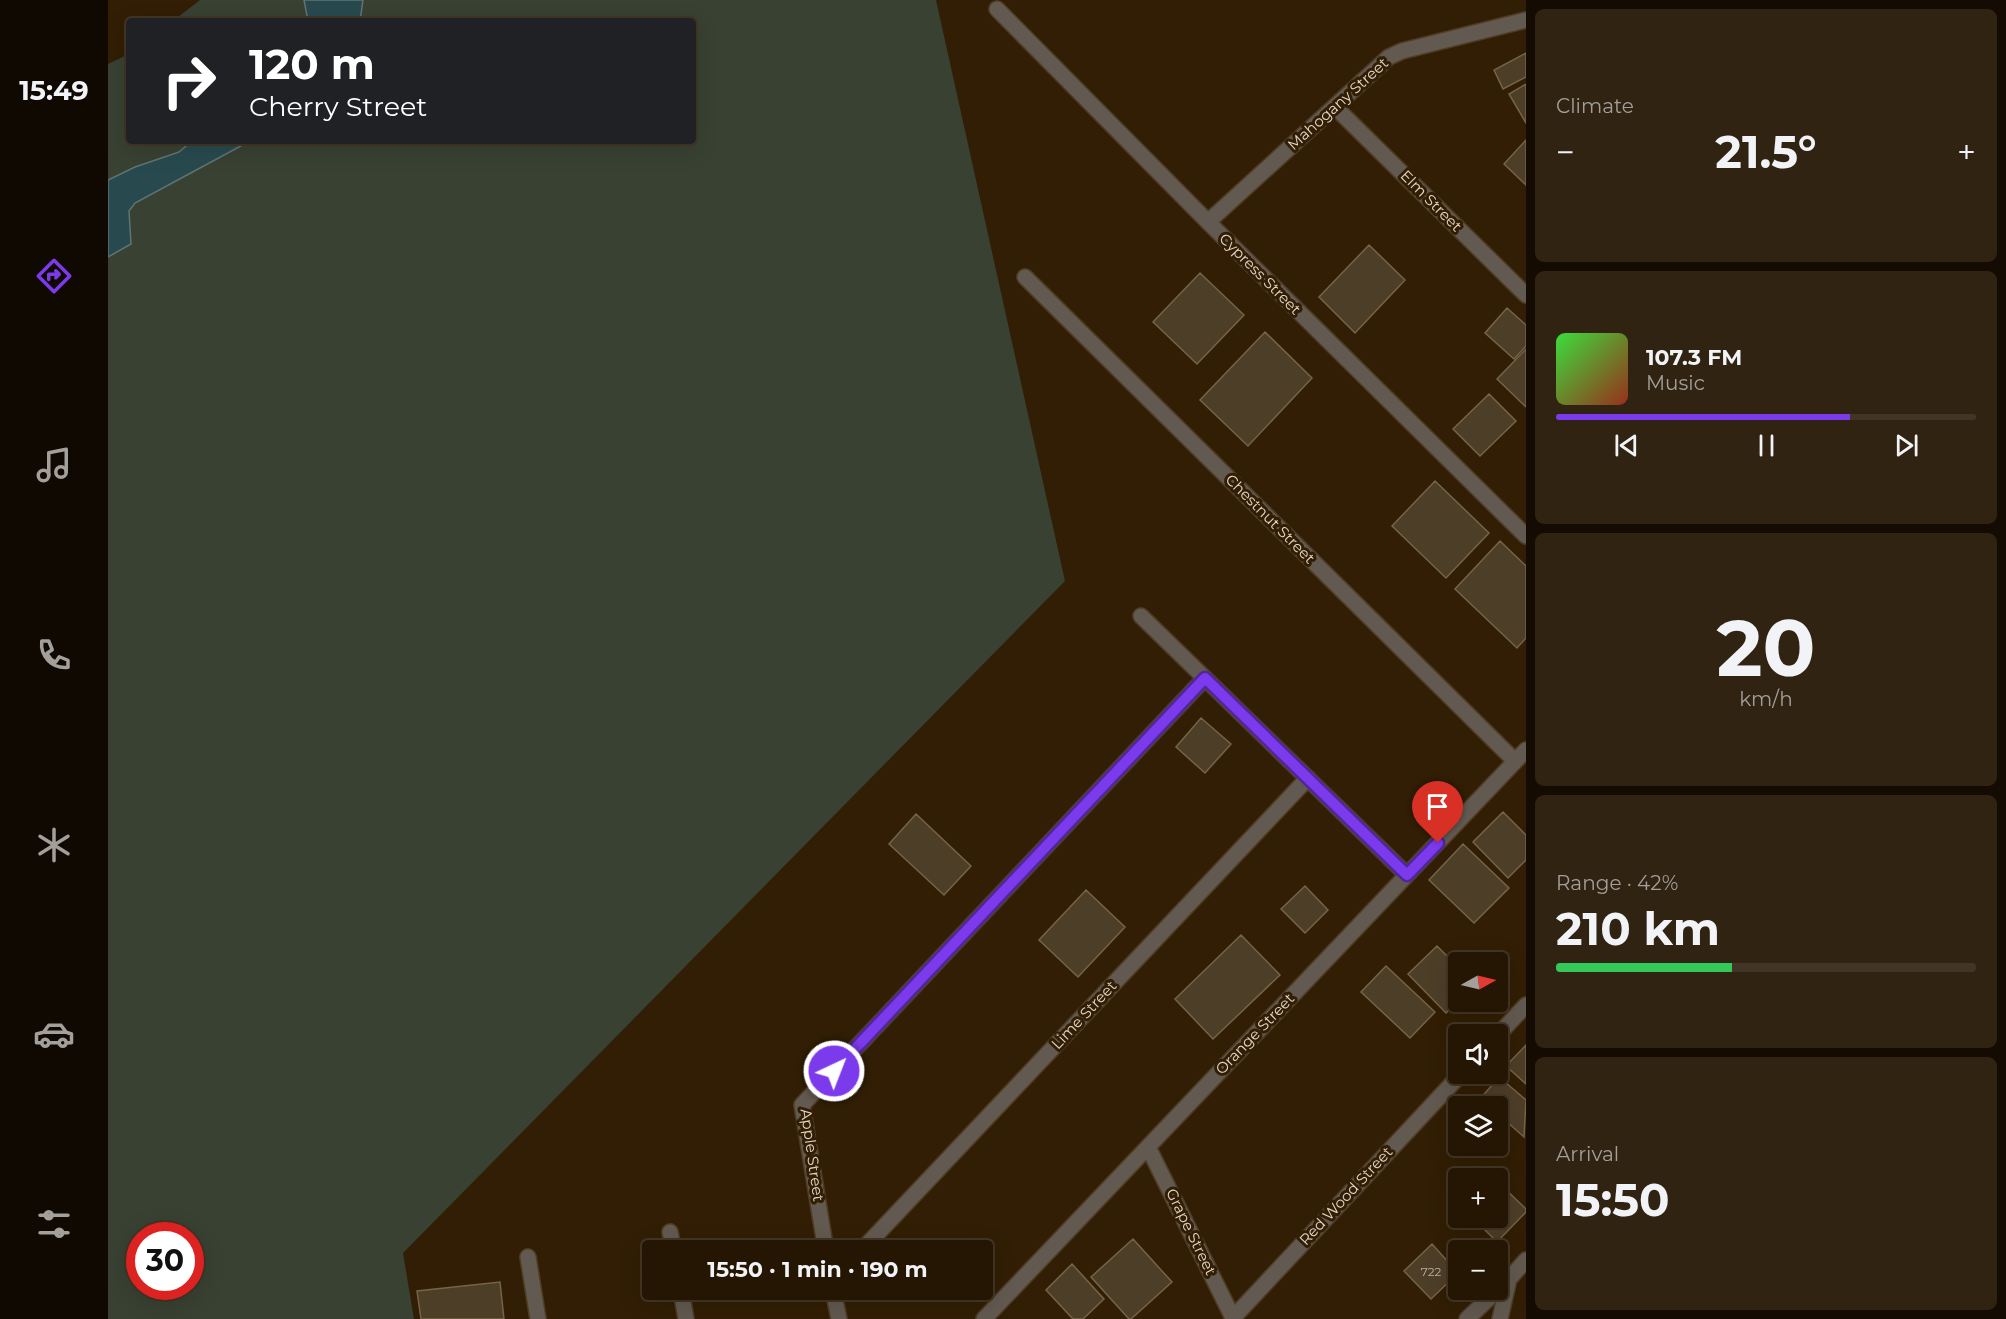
<!DOCTYPE html>
<html lang="en">
<head>
<meta charset="utf-8">
<style>
  :root { --surface:#251603; --page:#312312; --text:#f1f3f6; --muted:#a39f9a; --line:#423525; --accent:#7c3aed }
  body { margin:0; font-family:Montserrat,sans-serif; background:var(--page); color:var(--text); height:100vh; display:flex; flex-direction:column; font-size:22px; white-space:nowrap }
  * { box-sizing:border-box; margin:0 }
  p { font-size:20px; color:var(--muted) }
  .icon { flex:none; width:33px; height:33px; fill:none; stroke:currentColor; stroke-width:2; stroke-linecap:round; stroke-linejoin:round }
  .map { position:relative; flex:1; overflow:hidden }
  .sheet { display:flex; flex-direction:column; gap:9px; padding:9px; background:#140c02; width:480px }
  .sheet>* { flex:none }
  .hud { position:absolute; left:18px; top:18px; width:570px; height:126px; border-radius:6px; box-shadow:0 6px 24px #0002,0 0 0 2px var(--line); background:#202124; color:#fff; overflow:hidden }
  .needle { width:39px; rotate:82deg }
  .controls { position:absolute; left:1340px; top:952px; display:grid; gap:12px }
  .controls a { display:grid; place-items:center; width:60px; height:60px; border-radius:6px; background:var(--surface); box-shadow:0 6px 24px #0002,0 0 0 2px var(--line); font-size:30px }
  .speed { position:absolute; left:18px; top:1222px; display:flex; gap:12px; font-size:30px; font-weight:700; text-align:center }
  .speed>* { display:grid; place-content:center; width:78px; height:78px; border-radius:50%; background:var(--surface); box-shadow:0 6px 24px #0002,0 0 0 2px var(--line); line-height:1 }
  .speed .limit { border:9px solid #d22; background:#fff; color:#111 }
  .pin { position:absolute; display:grid; place-items:center; width:51px; height:51px; color:#fff; margin:-62px -26px; border-radius:50% 50% 50% 0; rotate:-45deg; box-shadow:0 0 6px #0007 }
  .pin .icon { rotate:45deg }
  .me { position:absolute; width:66px; margin:-33px; rotate:43deg; stroke-linejoin:round; filter:drop-shadow(0 0 4px #0008) }
  .turn { display:flex; align-items:center; gap:21px; height:126px; padding:0 24px; font-size:27px }
  .turn .icon { width:78px; height:78px; stroke-width:2.5 }
  .turn b { display:block; font-size:42px; line-height:51px }
  .big { font-size:45px; font-weight:700; line-height:1.1 }
  .sheet .tile { flex:1; display:flex; flex-direction:column; justify-content:center; gap:9px; min-width:0; padding:0 21px; border-radius:9px; background:var(--page) }
  .sheet .dial { align-items:center; gap:0 }
  .dial b { font-size:78px; line-height:1 }
  .song { display:flex; align-items:center; gap:18px }
  .cover { width:72px; height:72px; border-radius:9px; background:linear-gradient(135deg,hsl(120 70% 55%),hsl(10 70% 35%)) }
  .played { height:6px; border-radius:3px; background:linear-gradient(90deg,var(--accent) 70%,var(--line) 70%) }
  .keys { display:flex; justify-content:space-around; direction:ltr }
  .heat { display:flex; justify-content:space-between; align-items:center; font-size:33px; direction:ltr }
  .charge { height:9px; border-radius:4px; background:linear-gradient(90deg,#34c759 42%,var(--line) 0) }
  .trip { position:absolute; left:534px; top:1240px; width:351px; height:60px; border-radius:6px; background:var(--surface); box-shadow:0 6px 24px #0002,0 0 0 2px var(--line); font-weight:700; line-height:60px; text-align:center }
  main { display:flex; flex:1; min-height:0 }
  .tabs { display:flex; flex-direction:column; width:108px; justify-content:space-around; align-items:center; background:#0f0901; color:var(--muted) }
  .tabs .icon { width:42px; height:42px }
  .tabs .selected { color:var(--accent) }
  .tabs b { font-size:27px; color:var(--text) }
  .map>svg:first-child { display:block }
  .green { fill:#384132; fill-rule:evenodd }
  .water { fill:#284a4f; stroke:#607473; stroke-width:1.5 }
  .building { fill:#4d3e28; stroke:#776446; stroke-width:1.5 }
  .lines { fill:none; stroke-linecap:round; stroke-linejoin:round }
  .minor-casing { stroke:#4e3c23; stroke-width:18 }
  .minor { stroke:#625950; stroke-width:15 }
  .route-casing { stroke:#51269a; stroke-width:15 }
  .route { stroke:#7c3aed; stroke-width:10 }
  .labels { text-anchor:middle; stroke-width:6; stroke-linejoin:round; paint-order:stroke }
  .number-label { font-size:12px; fill:#beb1a0 }
  .street-label { font-size:15px; fill:#e4d7c8; stroke:#311e04 }
</style>
</head>
<body>
<main>
<nav class="tabs">
<b>15:49</b>
<svg class="icon selected" aria-label="directions" viewBox="0 0 24 24"><path d="M12 3l9 9-9 9-9-9zM9 14v-3h6M13 9l2 2-2 2"/></svg>
<svg class="icon" aria-label="music" viewBox="0 0 24 24"><path d="M9 18V5l10-2v13"/><circle cx="6" cy="18" r="3"/><circle cx="16" cy="16" r="3"/></svg>
<svg class="icon" aria-label="phone" viewBox="0 0 24 24"><path d="M5 4h4l2 5-3 2q2 4 5 5l2-3 5 2v4C11 20 4 13 5 4z"/></svg>
<svg class="icon" aria-label="climate" viewBox="0 0 24 24"><path d="M12 3v18M4 7l16 10M4 17L20 7"/></svg>
<svg class="icon" aria-label="car" viewBox="0 0 24 24"><path d="M5 17H2v-5l4-1 3-4h7l3 4 3 1v5h-3M9 17h6M6 11h13"/><circle cx="7" cy="17" r="2"/><circle cx="17" cy="17" r="2"/></svg>
<svg class="icon" aria-label="filters" viewBox="0 0 24 24"><path d="M4 7h16M4 17h16"/><circle cx="9" cy="7" r="2"/><circle cx="15" cy="17" r="2"/></svg>
</nav>
<div class="map">
<svg width="1418" height="1319" viewBox="0 0 1418 1319">
  <rect width="100%" height="100%" fill="#311e04"/>
  <path class="green" d="M 92,0 L 196,0 L 200,21 L 65,21 Z
    M 255,0 L 828,0 L 957,581 L 295,1253 L 306,1319 L 0,1319 L 0,257 L 23,244 L 21,211 L 26,203 L 142,141 L 585,141 L 585,21 L 252,21 ZM 32,1236 L 82,1236 L 82,1287 L 32,1287 Z
    M 21,54 L 21,141 L 84,141 L 71,152 L 27,167 L 0,181 L 0,64 Z"/>
  <path class="water" d="M 196,0 L 255,0 L 252,21 L 200,21 Z
    M 84,141 L 142,141 L 27,203 L 21,211 L 23,244 L 0,257 L 0,180 L 27,167 L 71,152 Z"/>
  <path class="building" d="M 1418,53 L 1418,77 L 1395,89 L 1386,70 Z
    M 1418,84 L 1418,123 L 1401,94 Z
    M 1418,140 L 1418,185 L 1396,164 Z
    M 1261,245 L 1297,280 L 1247,333 L 1211,297 Z
    M 1092,273 L 1136,315 L 1089,364 L 1045,322 Z
    M 1399,308 L 1418,325 L 1418,346 L 1406,359 L 1377,333 Z
    M 1157,332 L 1204,378 L 1140,446 L 1092,400 Z
    M 1418,349 L 1418,407 L 1389,379 Z
    M 1381,394 L 1408,421 L 1372,456 L 1345,429 Z
    M 1327,481 L 1381,533 L 1338,578 L 1284,526 Z
    M 1392,541 L 1418,566 L 1418,638 L 1409,648 L 1347,589 Z
    M 1093,718 L 1123,744 L 1097,773 L 1068,747 Z
    M 1395,812 L 1418,835 L 1418,860 L 1400,878 L 1365,842 Z
    M 808,814 L 863,866 L 836,895 L 781,844 Z
    M 1355,844 L 1401,888 L 1366,923 L 1321,880 Z
    M 1197,886 L 1220,910 L 1197,933 L 1173,909 Z
    M 978,890 L 1017,927 L 970,977 L 931,940 Z
    M 1133,935 L 1172,975 L 1105,1039 L 1067,999 Z
    M 1329,946 L 1350,967 L 1350,1002 L 1338,1013 L 1300,974 Z
    M 1278,966 L 1327,1012 L 1302,1038 L 1253,992 Z
    M 1418,1045 L 1418,1084 L 1398,1066 Z
    M 1391,1077 L 1418,1100 L 1416,1137 L 1389,1113 L 1389,1107 L 1382,1107 L 1372,1099 Z
    M 1389,1181 L 1418,1209 L 1418,1212 L 1389,1242 L 1365,1218 L 1389,1218 Z
    M 1025,1239 L 1064,1282 L 1023,1319 L 1021,1319 L 983,1277 Z
    M 1324,1244 L 1350,1273 L 1323,1299 L 1296,1271 Z
    M 964,1264 L 996,1299 L 975,1319 L 965,1319 L 938,1290 Z
    M 392,1282 L 396,1319 L 313,1319 L 309,1291 Z"/>
  <g class="lines">
    <g class="minor-casing">
      <path id="minor" d="M 889,9 L 1100,222 L 1418,536
        M 1227,107 L 1418,295
        M 1100,222 L 1281,57 L 1294,51 L 1418,20
        M 917,277 L 1407,761
        M 1033,616 L 1299,875
        M 1389,1036 L 1418,1005
        M 1040,1147 L 1125,1318
        M 562,1232 L 566,1251
        M 718,1251 L 694,1105 L 1097,678
        M 753,1251 L 1200,778
        M 420,1257 L 430,1319
        M 573,1290 L 578,1319
        M 725,1290 L 731,1319
        M 876,1319 L 1418,750
        M 1124,1319 L 1353,1074
        M 1359,1319 L 1401,1279 L 1418,1260
        M 1392,1319 L 1401,1279"/>
    </g>
    <use href="#minor" class="minor"/>
  </g>
  <g class="lines">
    <g class="route-casing">
      <path id="route" d="M 726,1071 L 1097,678 L 1299,875 L 1330,843"/>
    </g>
    <use href="#route" class="route"/>
  </g>
  <g class="labels">
    <g class="number-label">
      <text x="1323" y="1276">722</text>
    </g>
    <g class="street-label">
      <text transform="translate(1230 104) rotate(-42)" y="5">Mahogany Street</text>
      <text transform="translate(1323 201) rotate(45)" y="5">Elm Street</text>
      <text transform="translate(1152 274) rotate(45)" y="5">Cypress Street</text>
      <text transform="translate(1162 519) rotate(45)" y="5">Chestnut Street</text>
      <text transform="translate(976 1015) rotate(-47)" y="5">Lime Street</text>
      <text transform="translate(1147 1034) rotate(-46)" y="5">Orange Street</text>
      <text transform="translate(704 1155) rotate(82)" y="5">Apple Street</text>
      <text transform="translate(1238 1196) rotate(-47)" y="5">Red Wood Street</text>
      <text transform="translate(1083 1232) rotate(64)" y="5">Grape Street</text>
    </g>
  </g>
</svg>
<div class="controls">
<a><svg class="needle" viewBox="-14 -14 28 28"><path d="M0-13l5 13h-10z" fill="#e53935"/><path d="M0 13l5-13h-10z" fill="#a39f9a"/></svg></a>
<a><svg class="icon" aria-label="sound" viewBox="0 0 24 24"><path d="M4 9h4l5-4v14l-5-4H4zM17 9q2 3 0 6"/></svg></a>
<a><svg class="icon" aria-label="layers" viewBox="0 0 24 24"><path d="M12 4l9 5-9 5-9-5zM3 14l9 5 9-5"/></svg></a>
<a>+</a>
<a>−</a>
</div>
<div class="speed"><div class="limit">30</div></div>
<div class="pin" style="left:1330px;top:843px;background:#d93025"><svg class="icon" aria-label="arrive" viewBox="0 0 24 24"><path d="M6 21V4h12l-3 4 3 4H6"/></svg></div>
<svg class="me" style="left:726px;top:1071px" viewBox="-20 -20 40 40"><circle r="17" fill="#7c3aed" stroke="#fff" stroke-width="3"/><path d="M0-11L8 9 0 5-8 9z" fill="#fff"/></svg>
<div class="trip">15:50 · 1 min · 190 m</div>
<div class="hud">
<div class="turn"><svg class="icon" aria-label="right" viewBox="0 0 24 24"><path d="M7 20v-9h11M14 6l5 5-5 5"/></svg><div><b>120 m</b>Cherry Street</div></div>
</div>
</div>
<section class="sheet">
<div class="tile"><p>Climate</p>
<div class="heat"><a>−</a><b class="big">21.5°</b><a>+</a></div>
</div>
<div class="tile">
<div class="song"><i class="cover"></i><div><b>107.3 FM</b><p>Music</p></div></div>
<div class="played"></div>
<div class="keys"><svg class="icon" aria-label="previous" viewBox="0 0 24 24"><path d="M18 5L8 12l10 7zM5 5v14"/></svg><svg class="icon" aria-label="pause" viewBox="0 0 24 24"><path d="M8 5v14M16 5v14"/></svg><svg class="icon" aria-label="next" viewBox="0 0 24 24"><path d="M6 5l10 7-10 7zM19 5v14"/></svg></div>
</div>
<div class="tile dial"><b>20</b><p>km/h</p></div>
<div class="tile"><p>Range · 42%</p><b class="big">210 km</b><div class="charge"></div></div>
<div class="tile"><p>Arrival</p><b class="big">15:50</b></div>
</section>
</main>
</body>
</html>
